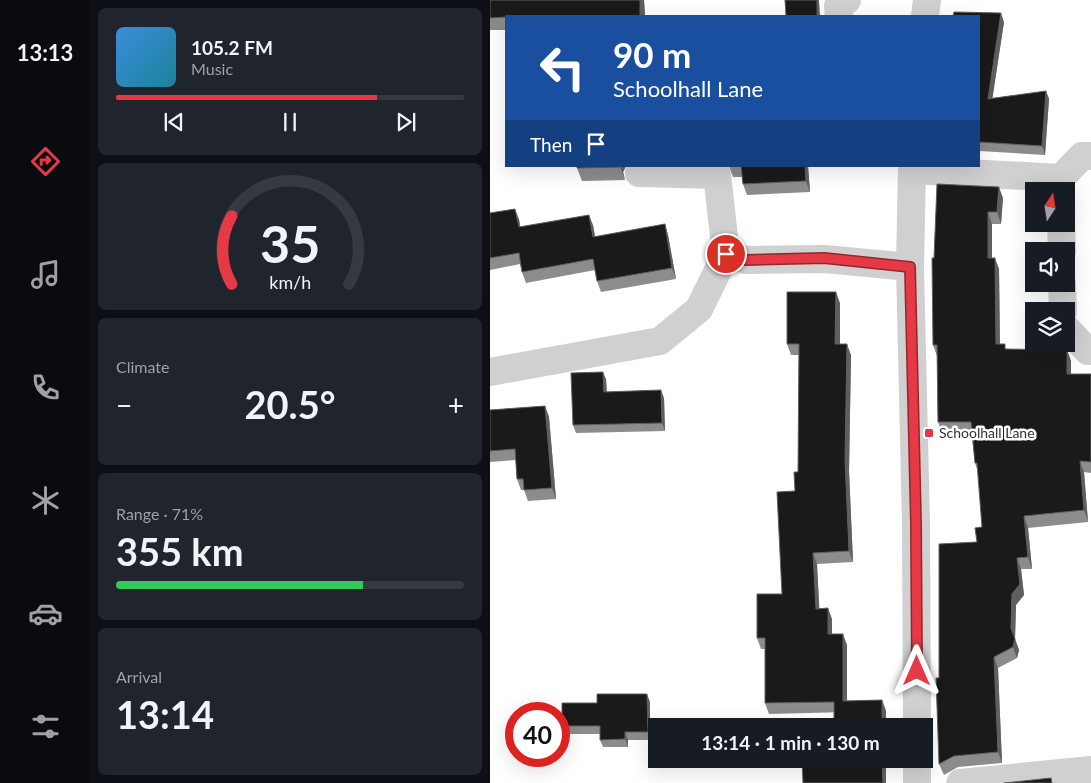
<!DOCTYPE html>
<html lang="en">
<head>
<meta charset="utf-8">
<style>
  :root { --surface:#171b24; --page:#20242c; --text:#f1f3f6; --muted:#9ea1a6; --line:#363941; --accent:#e63946 }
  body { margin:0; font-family:Lato,sans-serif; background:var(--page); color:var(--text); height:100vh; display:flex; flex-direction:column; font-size:19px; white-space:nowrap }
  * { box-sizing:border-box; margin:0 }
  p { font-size:16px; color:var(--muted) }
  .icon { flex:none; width:28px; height:28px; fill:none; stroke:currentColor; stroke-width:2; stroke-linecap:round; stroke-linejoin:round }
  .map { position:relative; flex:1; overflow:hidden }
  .details { display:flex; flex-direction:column; gap:8px; padding:8px; background:#0d0f14; width:400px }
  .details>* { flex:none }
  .hud { position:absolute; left:15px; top:15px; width:475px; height:152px; border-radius:0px; box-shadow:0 5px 20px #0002; background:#1a4fa0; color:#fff; overflow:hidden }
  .needle { width:32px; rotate:12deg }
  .tools { position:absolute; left:535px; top:182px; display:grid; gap:10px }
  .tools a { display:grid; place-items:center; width:50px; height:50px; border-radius:0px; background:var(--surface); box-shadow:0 5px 20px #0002; font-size:25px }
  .speed { position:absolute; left:15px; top:702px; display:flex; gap:10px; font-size:25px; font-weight:700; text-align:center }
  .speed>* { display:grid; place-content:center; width:65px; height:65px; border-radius:50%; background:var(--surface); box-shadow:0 5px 20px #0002; line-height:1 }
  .speed .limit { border:8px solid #d22; background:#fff; color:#111 }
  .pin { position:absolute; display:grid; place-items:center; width:42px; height:42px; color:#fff; margin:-21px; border:2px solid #fff; border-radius:50%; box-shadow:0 1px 5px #0007 }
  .me { position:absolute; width:55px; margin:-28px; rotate:0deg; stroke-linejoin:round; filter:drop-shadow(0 0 4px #0008) }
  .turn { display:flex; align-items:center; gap:18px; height:105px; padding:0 25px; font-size:22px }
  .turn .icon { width:65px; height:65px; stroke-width:2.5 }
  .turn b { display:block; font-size:35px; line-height:42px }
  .then { display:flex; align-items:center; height:48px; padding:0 25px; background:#0003; gap:10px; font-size:19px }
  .big { font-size:38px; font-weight:700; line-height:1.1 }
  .details .tile { flex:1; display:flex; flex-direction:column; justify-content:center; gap:8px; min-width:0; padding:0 18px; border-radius:8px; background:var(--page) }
  .details .dial { align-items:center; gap:0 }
  .dial svg { height:130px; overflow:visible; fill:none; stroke:var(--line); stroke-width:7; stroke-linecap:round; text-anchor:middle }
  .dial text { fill:var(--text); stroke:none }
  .song { display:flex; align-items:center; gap:15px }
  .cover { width:60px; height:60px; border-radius:8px; background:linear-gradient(135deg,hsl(210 70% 55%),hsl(190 70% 35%)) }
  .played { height:5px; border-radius:2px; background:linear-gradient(90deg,var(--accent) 75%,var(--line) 75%) }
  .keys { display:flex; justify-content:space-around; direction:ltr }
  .heat { display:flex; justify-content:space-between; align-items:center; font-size:28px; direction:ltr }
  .charge { height:8px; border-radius:4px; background:linear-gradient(90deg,#34c759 71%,var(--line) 0) }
  .trip { position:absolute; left:158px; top:718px; width:285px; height:50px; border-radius:0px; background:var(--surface); box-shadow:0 5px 20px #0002; font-weight:700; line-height:50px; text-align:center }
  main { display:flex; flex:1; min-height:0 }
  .dock { display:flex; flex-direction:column; width:90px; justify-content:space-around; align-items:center; background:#090b0e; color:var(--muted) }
  .dock .icon { width:35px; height:35px }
  .dock .active { color:var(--accent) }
  .dock b { font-size:22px; color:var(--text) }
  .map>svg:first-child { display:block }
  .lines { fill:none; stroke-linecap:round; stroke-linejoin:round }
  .minor { stroke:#d0d0d0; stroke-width:28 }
  .wall { fill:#8c8c8c }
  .shaded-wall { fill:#5f5f5f }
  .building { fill:#1a1a1a; stroke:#5f5f5f }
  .route-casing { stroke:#96252e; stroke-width:12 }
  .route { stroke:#e63946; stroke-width:9 }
  .poi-dot { fill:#e63946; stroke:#fff; stroke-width:2 }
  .labels { text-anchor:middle; stroke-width:5; stroke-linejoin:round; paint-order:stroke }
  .poi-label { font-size:14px; fill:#333; stroke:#fff; text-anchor:start }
</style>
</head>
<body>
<main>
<nav class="dock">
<b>13:13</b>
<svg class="icon active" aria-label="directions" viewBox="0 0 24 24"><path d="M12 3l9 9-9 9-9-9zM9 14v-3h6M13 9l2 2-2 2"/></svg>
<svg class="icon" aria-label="music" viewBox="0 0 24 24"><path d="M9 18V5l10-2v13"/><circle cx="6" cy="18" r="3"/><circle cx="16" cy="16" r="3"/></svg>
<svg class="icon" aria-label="phone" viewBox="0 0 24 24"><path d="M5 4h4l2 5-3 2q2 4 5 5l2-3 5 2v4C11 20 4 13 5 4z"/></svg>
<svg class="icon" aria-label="climate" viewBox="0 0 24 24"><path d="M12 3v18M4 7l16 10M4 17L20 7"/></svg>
<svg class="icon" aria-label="car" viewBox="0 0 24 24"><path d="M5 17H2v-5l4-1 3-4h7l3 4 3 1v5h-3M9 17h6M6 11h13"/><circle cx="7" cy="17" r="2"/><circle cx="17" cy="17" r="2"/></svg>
<svg class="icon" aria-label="filters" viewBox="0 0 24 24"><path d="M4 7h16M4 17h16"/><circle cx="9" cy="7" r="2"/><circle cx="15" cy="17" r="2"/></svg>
</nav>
<section class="details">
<div class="tile">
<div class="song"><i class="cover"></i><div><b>105.2 FM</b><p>Music</p></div></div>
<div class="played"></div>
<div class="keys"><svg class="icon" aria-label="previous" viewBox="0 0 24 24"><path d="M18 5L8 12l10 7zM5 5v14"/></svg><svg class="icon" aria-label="pause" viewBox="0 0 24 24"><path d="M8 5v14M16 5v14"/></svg><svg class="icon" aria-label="next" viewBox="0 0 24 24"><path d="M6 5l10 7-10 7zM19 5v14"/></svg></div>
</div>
<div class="tile dial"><svg viewBox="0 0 100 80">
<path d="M14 69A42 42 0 1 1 86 69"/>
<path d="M14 69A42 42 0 0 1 14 27" stroke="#e63946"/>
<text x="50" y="56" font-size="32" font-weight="700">35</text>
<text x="50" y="72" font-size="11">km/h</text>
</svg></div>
<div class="tile"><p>Climate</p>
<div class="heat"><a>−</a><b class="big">20.5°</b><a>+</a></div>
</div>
<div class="tile"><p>Range · 71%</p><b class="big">355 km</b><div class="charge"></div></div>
<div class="tile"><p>Arrival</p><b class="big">13:14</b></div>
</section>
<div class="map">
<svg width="601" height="783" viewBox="0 0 601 783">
  <rect width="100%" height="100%" fill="#fff"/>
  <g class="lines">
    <path class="minor" d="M 349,16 L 348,6 L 357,0
      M 435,16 L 437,0
      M 422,166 L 420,267 L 426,524 L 427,726
      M 422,170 L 571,178
      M 149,173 L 227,175 L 236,254
      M 571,191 L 571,178 L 592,156 L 601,156
      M 571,224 L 572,251
      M 572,284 L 573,311
      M 576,328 L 598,351 L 601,351
      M 0,372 L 170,341 L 209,309 L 236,254 L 256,260 L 335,259 L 420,267
      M 427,759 L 427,783
      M 470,783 L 601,770"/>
  </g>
  <path class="wall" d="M 0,0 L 154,0 L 155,16 L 16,16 L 16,30 L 0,30 Z
    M 489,16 L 514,22 L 502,98 L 556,91 L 559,99 L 555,155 L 489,151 Z
    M 136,166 L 133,172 L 135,180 L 92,181 L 87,168 Z
    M 239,166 L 318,166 L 320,192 L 257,195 L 253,184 L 252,177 L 243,177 Z
    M 513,198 L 511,224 L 502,224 L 502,258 L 509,269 L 510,344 L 517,349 L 577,350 L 581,361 L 581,374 L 601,374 L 601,473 L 594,472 L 598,522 L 538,528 L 542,569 L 531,569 L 534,595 L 526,605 L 525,639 L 529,650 L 527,658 L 508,668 L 512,763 L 468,767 L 454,775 L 449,764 L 449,678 L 487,542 L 492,527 L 488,472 L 485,463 L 482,433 L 452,433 L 448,422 L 447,356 L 443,345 L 444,258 Z
    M 0,213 L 29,219 L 30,227 L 103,225 L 105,237 L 175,224 L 178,235 L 186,279 L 111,292 L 107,281 L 105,270 L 36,283 L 32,272 L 30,264 L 0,270 Z
    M 350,303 L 350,344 L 361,355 L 359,471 L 363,562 L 327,564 L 329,608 L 342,619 L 342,634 L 357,645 L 357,701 L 392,700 L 396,711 L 279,714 L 275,703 L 275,649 L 271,649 L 267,638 L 292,594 L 305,491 L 308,472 L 309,355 L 301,355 L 297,344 Z
    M 116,379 L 117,392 L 174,398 L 175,431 L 86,433 L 83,425 Z
    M 55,406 L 59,417 L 66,499 L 38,501 L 34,490 L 31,490 L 27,479 L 26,460 L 0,462 L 0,410 Z
    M 160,702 L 160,740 L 138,740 L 138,747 L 113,747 L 110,740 L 110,734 L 75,734 L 72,726 Z"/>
  <path class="shaded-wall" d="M 150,0 L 154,0 L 155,16 L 150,16 Z
    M 327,0 L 329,0 L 330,16 L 327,16 Z
    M 511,13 L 514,22 L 501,108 L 498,99 Z
    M 556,91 L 559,99 L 555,155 L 552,146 Z
    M 130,166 L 136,166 L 133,172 L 135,180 Z
    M 315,166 L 318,166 L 320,192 L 316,181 Z
    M 509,187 L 513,198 L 511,224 L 507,212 Z
    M 25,209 L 29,219 L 32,238 L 29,227 Z
    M 498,212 L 502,224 L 502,269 L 498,258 Z
    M 99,215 L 103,225 L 107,248 L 103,237 Z
    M 175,224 L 178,235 L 186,279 L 182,268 Z
    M 505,258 L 509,269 L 510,355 L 506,344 Z
    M 346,292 L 350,303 L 350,355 L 345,344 Z
    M 357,344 L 361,355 L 359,471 L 363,562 L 359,551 L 355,460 Z
    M 577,350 L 581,361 L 581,386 L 577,374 Z
    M 113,372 L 116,379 L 117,400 L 114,392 Z
    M 171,390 L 174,398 L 175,431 L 172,423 Z
    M 55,406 L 59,417 L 66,499 L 62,488 Z
    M 590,461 L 594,472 L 598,522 L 594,510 Z
    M 534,516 L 538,528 L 542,569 L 538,557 Z
    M 323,553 L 327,564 L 330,620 L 326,609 Z
    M 527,558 L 531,569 L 534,595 L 526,605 L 525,639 L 521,628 L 522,594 Z
    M 338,608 L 342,619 L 342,645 L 338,634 Z
    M 353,634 L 357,645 L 357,712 L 353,701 Z
    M 525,639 L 529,650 L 527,658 L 523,647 Z
    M 504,657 L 508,668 L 512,763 L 508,752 Z
    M 157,694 L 160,702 L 160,740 L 158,732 Z
    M 392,700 L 396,711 L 396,726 L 392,726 Z
    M 135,732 L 138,740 L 138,747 L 135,739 Z
    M 392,759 L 396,759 L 396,783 L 393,783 Z"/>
  <path class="building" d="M 0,0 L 150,0 L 150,16 L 16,16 L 16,17 L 0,18 Z
    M 295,0 L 327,0 L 327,16 L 296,16 Z
    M 464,12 L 511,13 L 498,99 L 556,91 L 552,146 L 489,142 L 489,16 L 463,16 Z
    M 87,166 L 130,166 L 130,167 L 87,168 Z
    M 251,166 L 315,166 L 316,181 L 253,184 Z
    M 447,184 L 509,187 L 507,212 L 498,212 L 498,258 L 505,258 L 506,344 L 515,344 L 515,349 L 577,350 L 577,374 L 601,374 L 601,462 L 590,461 L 594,510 L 534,516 L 538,557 L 527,558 L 530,584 L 522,594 L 521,628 L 525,639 L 523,647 L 504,657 L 508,752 L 464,756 L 449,764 L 446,678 L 449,678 L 449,544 L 487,542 L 485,528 L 492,527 L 487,463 L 485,463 L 481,422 L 448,422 L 447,345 L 443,345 L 442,258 L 444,258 Z
    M 25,209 L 29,227 L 99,215 L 103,237 L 175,224 L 182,268 L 107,281 L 103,259 L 32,272 L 29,253 L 0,258 L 0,213 Z
    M 297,292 L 346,292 L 345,344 L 357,344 L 355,460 L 359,551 L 323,553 L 326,609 L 338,608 L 338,634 L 353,634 L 353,701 L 392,700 L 392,726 L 344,726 L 344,702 L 275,703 L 275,638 L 267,638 L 267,594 L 292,594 L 287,492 L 305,491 L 304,472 L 308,472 L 309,344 L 297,344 Z
    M 113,372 L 114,392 L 171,390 L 172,423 L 83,425 L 81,373 Z
    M 55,406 L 62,488 L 34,490 L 33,479 L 27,479 L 25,449 L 0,451 L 0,410 Z
    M 107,694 L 157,694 L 158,732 L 135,732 L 135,739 L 110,740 L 110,726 L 72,726 L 72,703 L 107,703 Z
    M 312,759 L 392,759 L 393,783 L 313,783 Z
    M 561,778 L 562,783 L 514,783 Z"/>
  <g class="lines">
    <g class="route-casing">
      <path id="route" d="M 236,254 L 256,260 L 334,258 L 420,267 L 426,524 L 427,671"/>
    </g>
    <use href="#route" class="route"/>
  </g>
  <rect class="poi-dot" x="434" y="428" width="10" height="10" rx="2.5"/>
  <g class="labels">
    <g class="poi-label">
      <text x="449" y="438">Schoolhall Lane</text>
    </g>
  </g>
</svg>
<div class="tools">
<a><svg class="needle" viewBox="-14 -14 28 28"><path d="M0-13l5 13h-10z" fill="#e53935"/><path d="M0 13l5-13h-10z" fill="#9ea1a6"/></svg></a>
<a><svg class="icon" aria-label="sound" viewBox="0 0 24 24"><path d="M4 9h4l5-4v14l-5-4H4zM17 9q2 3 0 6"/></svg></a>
<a><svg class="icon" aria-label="layers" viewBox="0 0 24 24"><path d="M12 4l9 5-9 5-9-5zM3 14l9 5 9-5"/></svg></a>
</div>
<div class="speed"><div class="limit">40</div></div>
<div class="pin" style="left:236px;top:254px;background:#d93025"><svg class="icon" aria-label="arrive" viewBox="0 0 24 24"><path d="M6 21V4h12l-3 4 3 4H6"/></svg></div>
<svg class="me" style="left:427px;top:671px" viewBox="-20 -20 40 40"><path d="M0-17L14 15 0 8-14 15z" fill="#e63946" stroke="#fff" stroke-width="4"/></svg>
<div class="trip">13:14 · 1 min · 130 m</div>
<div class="hud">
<div class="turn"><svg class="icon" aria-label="left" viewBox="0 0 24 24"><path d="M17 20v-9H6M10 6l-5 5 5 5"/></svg><div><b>90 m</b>Schoolhall Lane</div></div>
<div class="then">Then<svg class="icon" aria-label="arrive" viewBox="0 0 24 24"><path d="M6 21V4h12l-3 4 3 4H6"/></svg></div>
</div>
</div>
</main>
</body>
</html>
